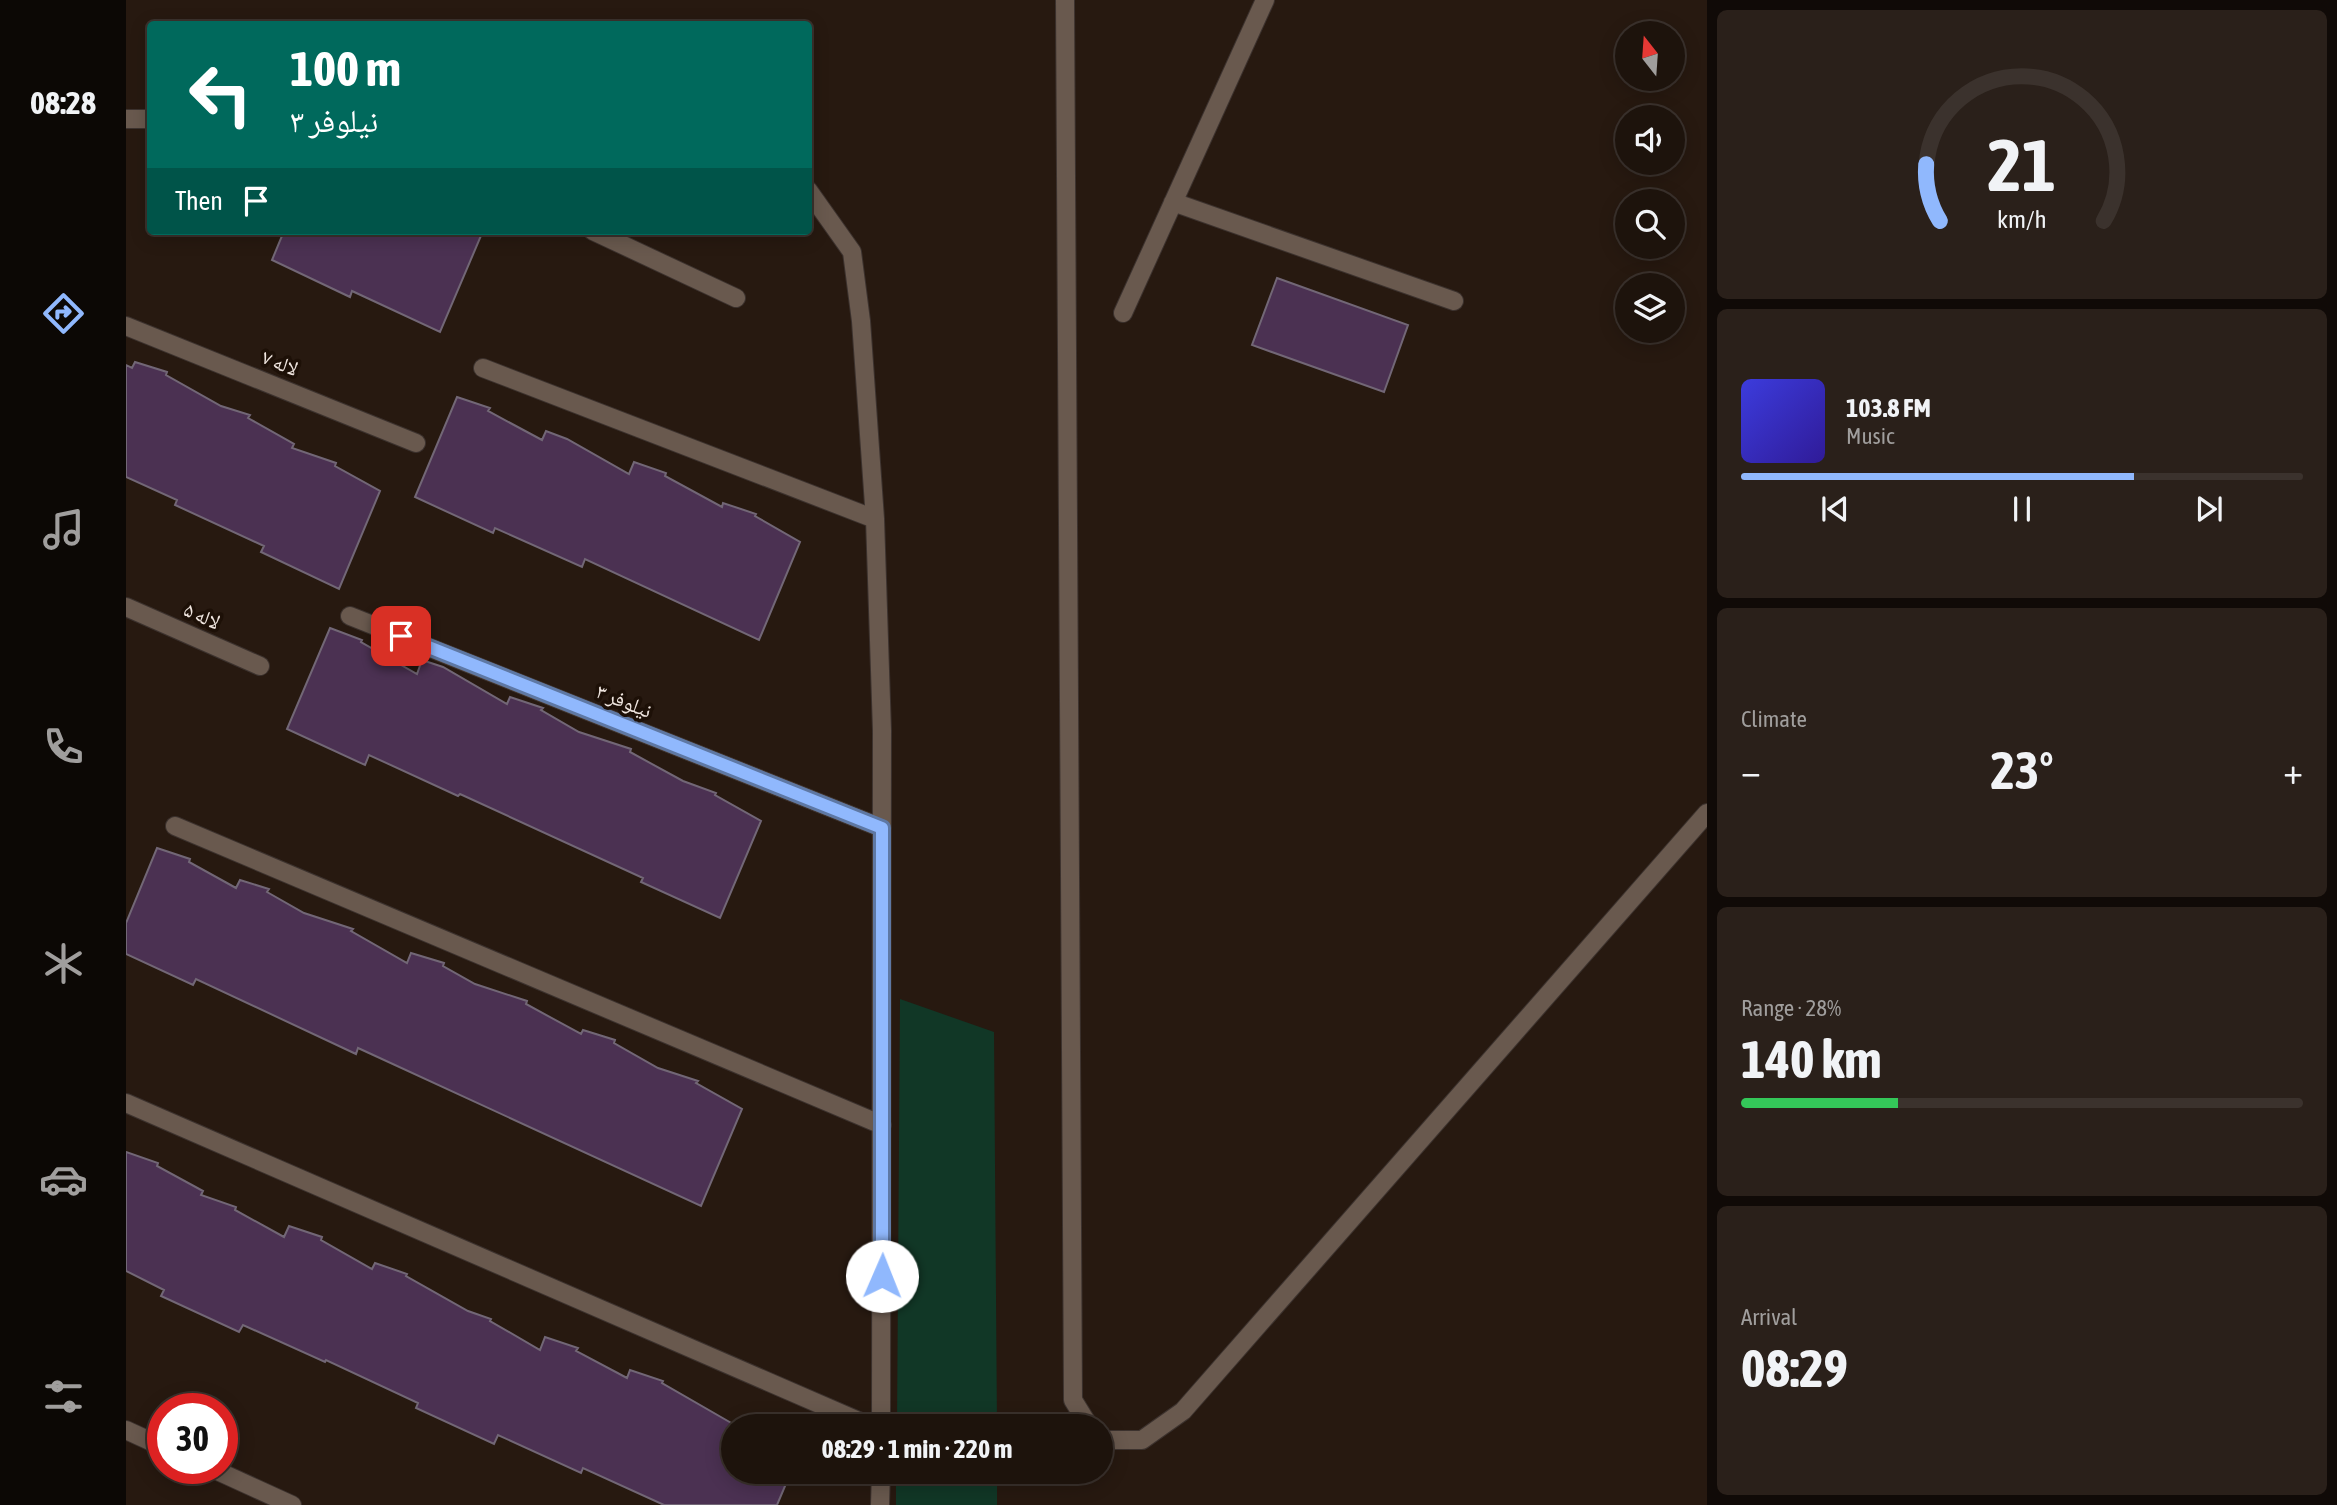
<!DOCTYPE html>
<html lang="en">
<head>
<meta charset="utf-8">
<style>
  :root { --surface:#1d130c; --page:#2a201a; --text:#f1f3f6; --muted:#a09e9d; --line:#3b322d; --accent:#90b8fd }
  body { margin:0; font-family:"Asap Condensed","Noto Naskh Arabic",sans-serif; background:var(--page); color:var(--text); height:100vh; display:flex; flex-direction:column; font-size:26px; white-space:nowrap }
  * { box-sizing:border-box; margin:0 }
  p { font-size:23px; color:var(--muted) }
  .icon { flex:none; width:38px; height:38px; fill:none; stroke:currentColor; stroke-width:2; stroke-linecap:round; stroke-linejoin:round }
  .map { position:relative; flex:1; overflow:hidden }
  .side { display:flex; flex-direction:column; gap:10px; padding:10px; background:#100a07; width:630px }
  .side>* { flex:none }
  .hud { position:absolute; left:21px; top:21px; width:665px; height:214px; border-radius:7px; box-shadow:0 4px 18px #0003,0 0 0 2px var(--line); background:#00695c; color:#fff; overflow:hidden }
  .needle { width:46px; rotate:343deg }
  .controls { position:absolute; left:1489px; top:21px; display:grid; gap:14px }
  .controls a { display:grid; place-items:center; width:70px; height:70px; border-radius:50%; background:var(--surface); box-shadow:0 4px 18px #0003,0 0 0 2px var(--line); font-size:35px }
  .speed { position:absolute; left:21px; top:1393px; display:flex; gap:14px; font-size:35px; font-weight:700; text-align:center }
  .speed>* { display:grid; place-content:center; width:91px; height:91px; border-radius:50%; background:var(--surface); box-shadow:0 4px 18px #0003,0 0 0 2px var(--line); line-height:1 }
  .speed .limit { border:10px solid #d22; background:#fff; color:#111 }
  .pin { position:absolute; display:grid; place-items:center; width:60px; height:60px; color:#fff; margin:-30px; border-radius:14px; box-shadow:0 4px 10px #0006 }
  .me { position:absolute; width:77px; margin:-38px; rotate:1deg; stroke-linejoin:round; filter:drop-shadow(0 0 5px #0008) }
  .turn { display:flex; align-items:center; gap:24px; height:147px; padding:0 28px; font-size:32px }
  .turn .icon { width:91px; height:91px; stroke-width:2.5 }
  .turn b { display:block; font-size:49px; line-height:60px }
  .then { display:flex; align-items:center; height:66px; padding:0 28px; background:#0003; gap:14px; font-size:26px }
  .big { font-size:52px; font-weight:700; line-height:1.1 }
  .side .widget { flex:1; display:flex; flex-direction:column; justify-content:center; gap:10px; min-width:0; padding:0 24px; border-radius:10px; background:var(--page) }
  .side .dial { align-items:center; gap:0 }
  .dial svg { height:182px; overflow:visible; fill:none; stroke:var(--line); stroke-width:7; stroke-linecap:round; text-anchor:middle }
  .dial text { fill:var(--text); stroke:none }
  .song { display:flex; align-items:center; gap:21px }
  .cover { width:84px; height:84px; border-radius:10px; background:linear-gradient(135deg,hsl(240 70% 55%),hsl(250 70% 35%)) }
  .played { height:7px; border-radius:4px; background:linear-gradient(90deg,var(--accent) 70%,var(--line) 70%) }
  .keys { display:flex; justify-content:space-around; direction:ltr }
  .heat { display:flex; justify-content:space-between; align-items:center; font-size:38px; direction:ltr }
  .charge { height:10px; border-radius:5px; background:linear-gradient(90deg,#34c759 28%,var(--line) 0) }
  .trip { position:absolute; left:595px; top:1414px; width:392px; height:70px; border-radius:35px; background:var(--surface); box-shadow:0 4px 18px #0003,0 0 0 2px var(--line); font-weight:700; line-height:70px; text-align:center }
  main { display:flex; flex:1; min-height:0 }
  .tab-bar { display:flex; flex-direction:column; width:126px; justify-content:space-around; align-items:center; background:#0c0805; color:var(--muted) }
  .tab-bar .icon { width:49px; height:49px }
  .tab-bar .active { color:var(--accent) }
  .tab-bar b { font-size:32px; color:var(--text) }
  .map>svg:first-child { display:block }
  .green { fill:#113726 }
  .building { fill:#4b3152; stroke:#726776; stroke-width:2 }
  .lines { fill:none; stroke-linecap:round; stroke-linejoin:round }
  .lane-casing { stroke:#3c322e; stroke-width:20 }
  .street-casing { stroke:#3c322e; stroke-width:20 }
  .lane { stroke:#69594e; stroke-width:18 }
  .street { stroke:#69594e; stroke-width:18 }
  .route-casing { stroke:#5e78a4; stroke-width:18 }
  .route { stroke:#90b8fd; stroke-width:12 }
  .labels { text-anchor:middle; stroke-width:7; stroke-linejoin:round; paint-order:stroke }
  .street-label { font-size:21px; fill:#f0e6e0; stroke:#1d1007 }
</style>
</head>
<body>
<main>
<nav class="tab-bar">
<b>08:28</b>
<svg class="icon active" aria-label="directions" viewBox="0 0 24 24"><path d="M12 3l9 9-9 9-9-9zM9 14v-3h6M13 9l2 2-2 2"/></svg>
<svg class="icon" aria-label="music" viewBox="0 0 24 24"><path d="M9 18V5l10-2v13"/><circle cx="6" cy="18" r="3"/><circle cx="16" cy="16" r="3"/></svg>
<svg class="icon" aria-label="phone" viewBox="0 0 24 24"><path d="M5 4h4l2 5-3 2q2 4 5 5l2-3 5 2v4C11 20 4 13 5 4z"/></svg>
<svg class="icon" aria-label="climate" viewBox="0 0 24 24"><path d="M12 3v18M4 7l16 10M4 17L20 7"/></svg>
<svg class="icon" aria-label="car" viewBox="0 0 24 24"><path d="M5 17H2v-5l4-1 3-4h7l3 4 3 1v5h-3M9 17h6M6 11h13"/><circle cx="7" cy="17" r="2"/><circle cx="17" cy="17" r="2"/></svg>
<svg class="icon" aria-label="filters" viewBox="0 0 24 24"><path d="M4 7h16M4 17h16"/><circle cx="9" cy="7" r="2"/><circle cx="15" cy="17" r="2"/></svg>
</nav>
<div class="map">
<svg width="1581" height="1505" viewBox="0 0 1581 1505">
  <rect width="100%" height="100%" fill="#271910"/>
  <path class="green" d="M 774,999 L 868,1032 L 871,1426 L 771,1426 Z
    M 770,1472 L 871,1472 L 871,1505 L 770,1505 Z"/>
  <path class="building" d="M 158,231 L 357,231 L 314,332 L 226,291 L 224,297 L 146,260 Z
    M 1151,278 L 1282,325 L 1258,392 L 1126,345 Z
    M 9,362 L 41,372 L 40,375 L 95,406 L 124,415 L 122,418 L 168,444 L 166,448 L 210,463 L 209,466 L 254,491 L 213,589 L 135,552 L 138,546 L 49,505 L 51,500 L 0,477 L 0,365 L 6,368 Z
    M 331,397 L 364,408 L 362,411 L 416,440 L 420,431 L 441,439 L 503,474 L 508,462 L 540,473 L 539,476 L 596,507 L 597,503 L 630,514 L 629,516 L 674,542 L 633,640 L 459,559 L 456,567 L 369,528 L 367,533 L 289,497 Z
    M 204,628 L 236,640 L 235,642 L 291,674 L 296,660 L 317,667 L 381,704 L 384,697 L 417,708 L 415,710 L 453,732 L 505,749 L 504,752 L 557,781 L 590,793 L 589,795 L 635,821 L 594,918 L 515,882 L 517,878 L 334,794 L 332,796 L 243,755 L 239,765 L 161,729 Z
    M 31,848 L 64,859 L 63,862 L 110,888 L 114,880 L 143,889 L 141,892 L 178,913 L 227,929 L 225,931 L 281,963 L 285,953 L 318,963 L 317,966 L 349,984 L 401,1001 L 400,1004 L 455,1034 L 457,1030 L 489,1040 L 488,1043 L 532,1068 L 572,1081 L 570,1083 L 616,1109 L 575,1206 L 232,1048 L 230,1054 L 70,979 L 67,985 L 0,954 L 0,923 Z
    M 0,1152 L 32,1163 L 31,1166 L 77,1191 L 75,1195 L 110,1207 L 109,1210 L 158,1237 L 163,1226 L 196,1237 L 195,1240 L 246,1269 L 249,1263 L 281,1274 L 280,1276 L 342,1311 L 365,1319 L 364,1321 L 414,1350 L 419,1337 L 452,1348 L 450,1351 L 501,1378 L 504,1370 L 537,1381 L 536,1383 L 607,1424 L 607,1472 L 665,1472 L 651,1505 L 538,1505 L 457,1468 L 455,1473 L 372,1435 L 368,1444 L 290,1408 L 292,1403 L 200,1360 L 199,1362 L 117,1325 L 113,1332 L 35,1296 L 38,1290 L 0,1271 Z"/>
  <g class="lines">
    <g class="lane-casing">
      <path id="lane" d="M 939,0 L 947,1400 L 963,1426
        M 1047,202 L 1328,301
        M 997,313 L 1139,0
        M 975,1440 L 1016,1440 L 1057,1411 L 1581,813"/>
    </g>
    <g class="street-casing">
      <path id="street" d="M 0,119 L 24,119
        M 682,190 L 726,252 L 735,321 L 749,519 L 756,731 L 755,1426
        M 467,231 L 610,298
        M 0,326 L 290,443
        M 357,368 L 749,519
        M 0,607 L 134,666
        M 224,616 L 756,828
        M 49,826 L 756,1125
        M 0,1103 L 744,1426
        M 0,1430 L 37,1447
        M 85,1468 L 166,1505
        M 754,1505 L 755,1472"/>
    </g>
    <use href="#lane" class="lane"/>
    <use href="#street" class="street"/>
  </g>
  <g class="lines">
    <g class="route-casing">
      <path id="route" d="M 275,636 L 756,828 L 756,1276"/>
    </g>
    <use href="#route" class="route"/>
  </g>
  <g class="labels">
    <g class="street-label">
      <text transform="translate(154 363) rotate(22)" y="7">لاله ٧</text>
      <text transform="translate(76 616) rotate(24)" y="7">لاله ۵</text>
      <text transform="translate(498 701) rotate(22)" y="7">نیلوفر ٣</text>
    </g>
  </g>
</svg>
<div class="controls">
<a><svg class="needle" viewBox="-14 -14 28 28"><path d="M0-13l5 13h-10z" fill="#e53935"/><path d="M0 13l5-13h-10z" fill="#a09e9d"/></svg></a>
<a><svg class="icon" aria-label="sound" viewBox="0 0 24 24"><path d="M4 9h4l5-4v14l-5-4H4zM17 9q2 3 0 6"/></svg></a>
<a><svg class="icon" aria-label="search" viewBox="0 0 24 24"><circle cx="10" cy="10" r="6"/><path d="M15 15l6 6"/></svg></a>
<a><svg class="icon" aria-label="layers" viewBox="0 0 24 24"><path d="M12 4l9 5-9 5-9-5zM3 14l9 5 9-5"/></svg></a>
</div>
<div class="speed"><div class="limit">30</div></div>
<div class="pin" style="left:275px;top:636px;background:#d93025"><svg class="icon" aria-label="arrive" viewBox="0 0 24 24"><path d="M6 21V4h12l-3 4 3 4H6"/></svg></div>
<svg class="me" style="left:756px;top:1276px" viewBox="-20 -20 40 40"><circle r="19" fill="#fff"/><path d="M0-13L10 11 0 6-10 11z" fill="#90b8fd"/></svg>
<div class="trip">08:29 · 1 min · 220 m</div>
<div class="hud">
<div class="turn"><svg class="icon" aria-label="left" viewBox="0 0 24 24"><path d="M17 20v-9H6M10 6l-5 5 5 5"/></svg><div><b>100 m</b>نیلوفر ٣</div></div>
<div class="then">Then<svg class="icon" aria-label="arrive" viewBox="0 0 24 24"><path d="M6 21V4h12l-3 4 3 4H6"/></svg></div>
</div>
</div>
<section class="side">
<div class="widget dial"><svg viewBox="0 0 100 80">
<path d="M14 69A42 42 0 1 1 86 69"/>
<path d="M14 69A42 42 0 0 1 8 44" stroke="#90b8fd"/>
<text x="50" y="56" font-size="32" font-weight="700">21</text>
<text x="50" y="72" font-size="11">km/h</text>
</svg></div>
<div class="widget">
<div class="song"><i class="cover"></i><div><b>103.8 FM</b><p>Music</p></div></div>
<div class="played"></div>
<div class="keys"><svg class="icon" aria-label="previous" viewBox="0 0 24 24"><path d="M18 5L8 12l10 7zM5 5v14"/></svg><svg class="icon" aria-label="pause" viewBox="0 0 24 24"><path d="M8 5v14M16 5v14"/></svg><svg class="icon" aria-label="next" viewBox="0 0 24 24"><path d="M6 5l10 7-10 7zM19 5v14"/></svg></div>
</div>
<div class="widget"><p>Climate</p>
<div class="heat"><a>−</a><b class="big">23°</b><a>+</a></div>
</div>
<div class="widget"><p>Range · 28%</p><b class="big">140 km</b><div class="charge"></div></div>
<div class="widget"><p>Arrival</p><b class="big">08:29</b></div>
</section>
</main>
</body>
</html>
